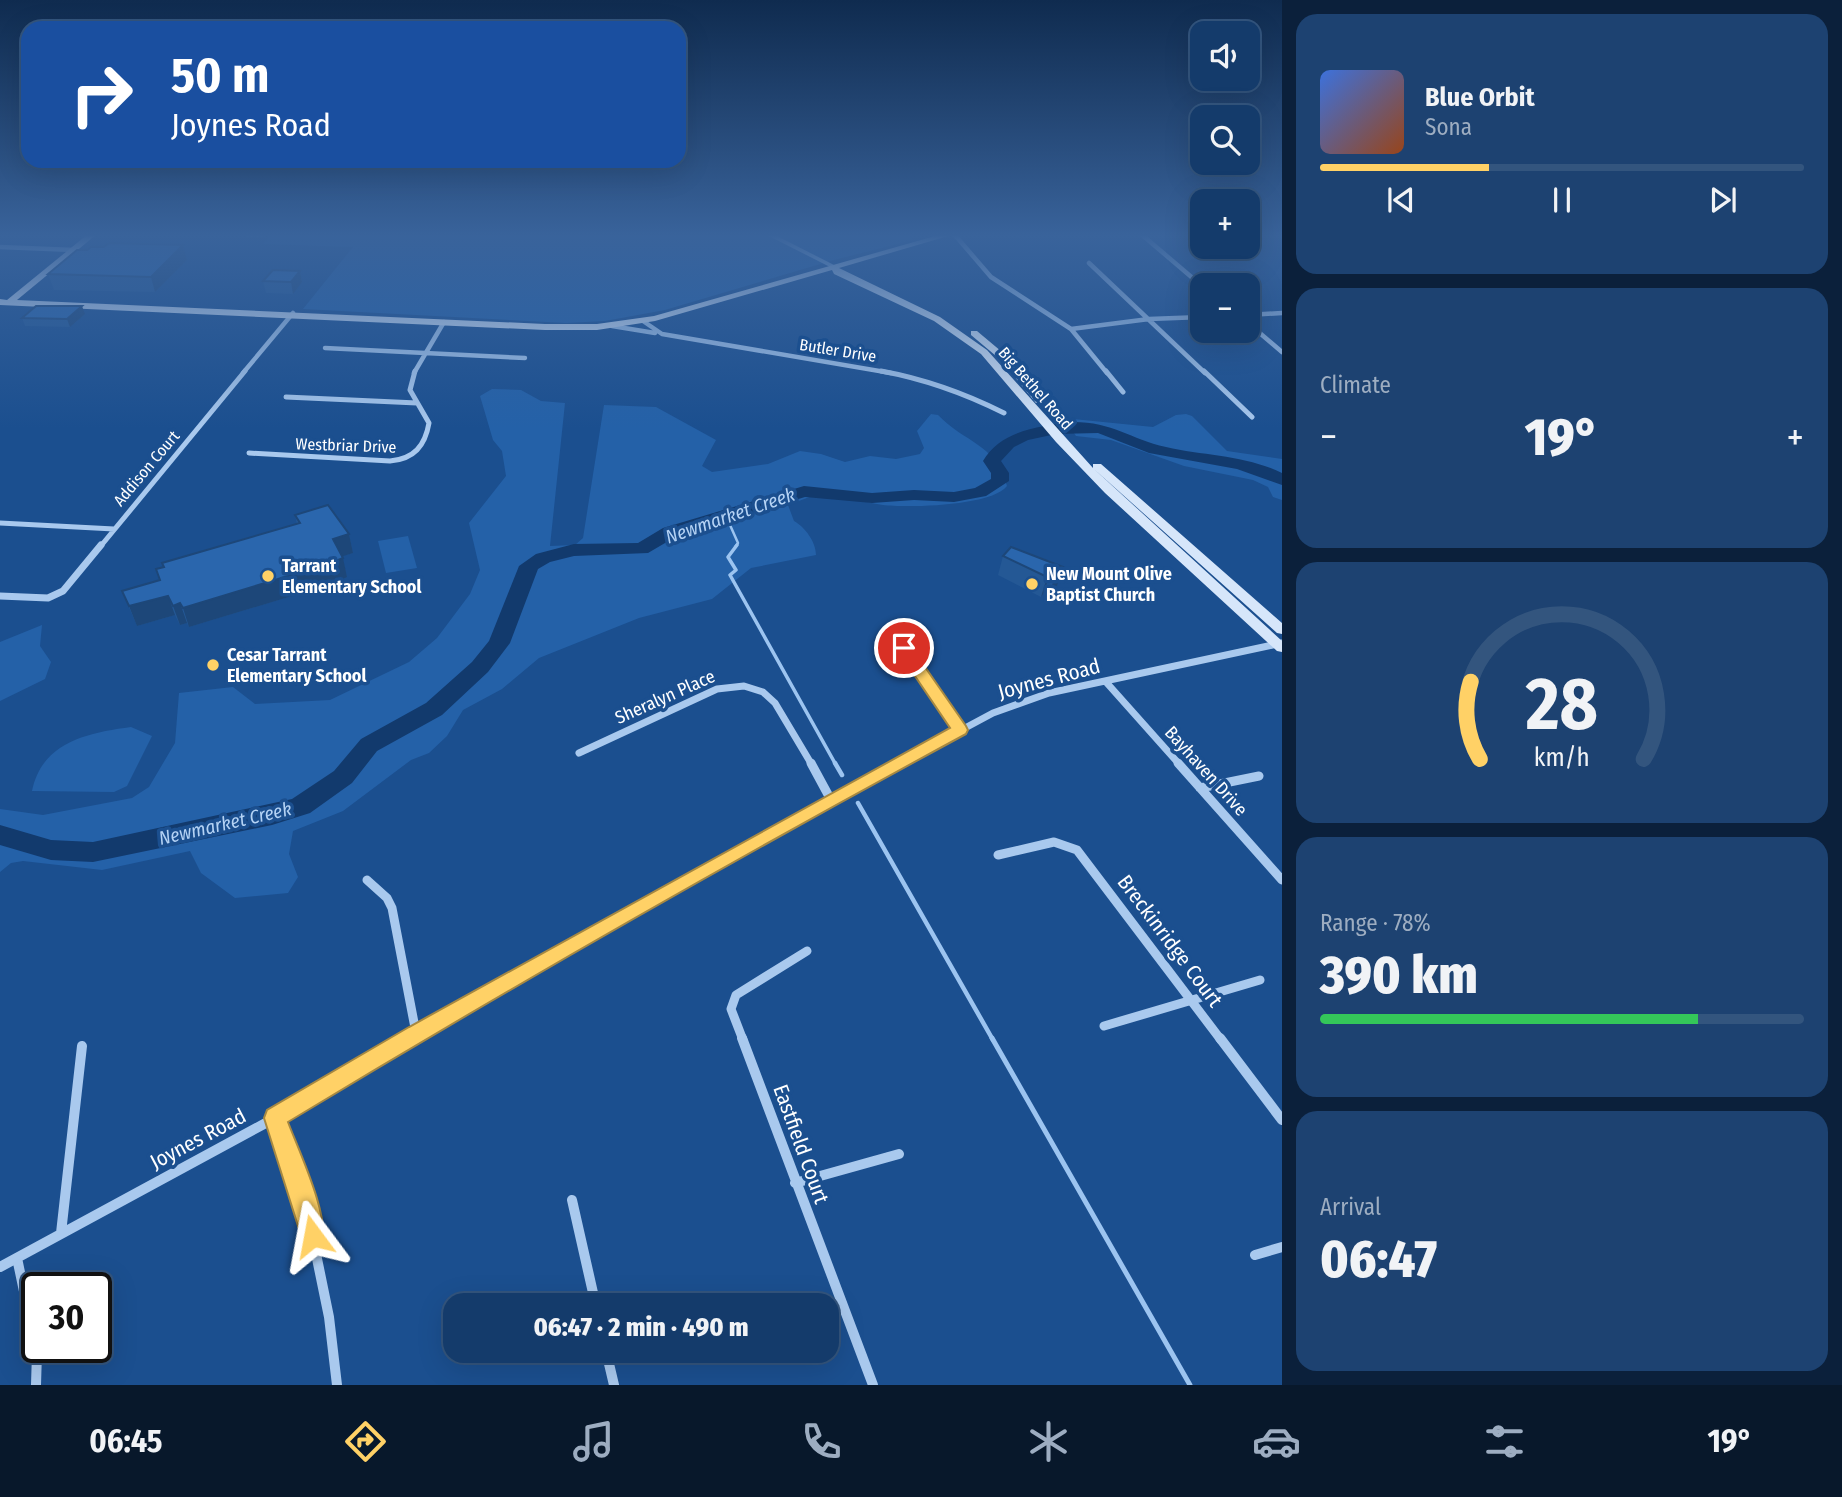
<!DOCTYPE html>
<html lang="en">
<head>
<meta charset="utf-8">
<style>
  :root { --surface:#143b6b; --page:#1d4271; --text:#f1f3f6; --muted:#9dadc1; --line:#33557e; --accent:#ffd166 }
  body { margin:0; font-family:"Fira Sans Condensed",sans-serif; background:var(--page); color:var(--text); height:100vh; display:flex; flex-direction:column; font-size:26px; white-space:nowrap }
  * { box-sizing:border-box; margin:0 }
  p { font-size:23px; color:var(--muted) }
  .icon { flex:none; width:38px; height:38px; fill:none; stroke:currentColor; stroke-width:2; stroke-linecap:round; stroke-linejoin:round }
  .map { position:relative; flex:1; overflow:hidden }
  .panel { display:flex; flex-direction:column; gap:14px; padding:14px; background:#0b203b; width:560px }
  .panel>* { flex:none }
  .banner { position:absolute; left:21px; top:21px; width:665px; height:147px; border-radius:21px; box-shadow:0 7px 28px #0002,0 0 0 2px var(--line); background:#1a4fa0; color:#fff; overflow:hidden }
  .controls { position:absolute; left:1190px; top:21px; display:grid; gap:14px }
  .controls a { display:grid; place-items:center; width:70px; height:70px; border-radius:14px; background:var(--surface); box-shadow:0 7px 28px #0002,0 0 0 2px var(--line); font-size:35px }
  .speed { position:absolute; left:21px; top:1272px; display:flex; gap:14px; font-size:35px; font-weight:700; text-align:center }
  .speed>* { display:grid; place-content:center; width:91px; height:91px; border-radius:50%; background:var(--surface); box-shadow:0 7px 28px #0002,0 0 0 2px var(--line); line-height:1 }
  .speed .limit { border:4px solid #111; border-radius:10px; background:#fff; color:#111 }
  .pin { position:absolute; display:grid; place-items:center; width:60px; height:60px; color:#fff; margin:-30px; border:4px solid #fff; border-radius:50%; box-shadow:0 2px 7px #0007 }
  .me { position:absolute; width:77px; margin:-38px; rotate:347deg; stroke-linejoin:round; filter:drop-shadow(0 0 5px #0008) }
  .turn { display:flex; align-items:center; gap:24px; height:147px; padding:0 35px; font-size:32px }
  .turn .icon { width:91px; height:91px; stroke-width:2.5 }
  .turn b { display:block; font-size:49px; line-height:60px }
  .big { font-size:52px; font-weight:800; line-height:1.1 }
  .panel .card { flex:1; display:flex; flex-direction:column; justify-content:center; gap:10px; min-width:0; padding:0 24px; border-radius:21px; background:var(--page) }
  .panel .dial { align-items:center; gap:0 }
  .dial svg { height:182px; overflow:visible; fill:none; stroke:var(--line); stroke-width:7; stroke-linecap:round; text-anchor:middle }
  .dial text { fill:var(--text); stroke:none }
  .song { display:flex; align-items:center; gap:21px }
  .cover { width:84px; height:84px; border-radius:10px; background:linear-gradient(135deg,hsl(220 70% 55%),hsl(20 70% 35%)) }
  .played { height:7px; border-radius:4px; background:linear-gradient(90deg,var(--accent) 35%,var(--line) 35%) }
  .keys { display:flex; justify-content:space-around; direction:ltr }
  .heat { display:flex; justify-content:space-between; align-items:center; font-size:38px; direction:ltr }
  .charge { height:10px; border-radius:5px; background:linear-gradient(90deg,#34c759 78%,var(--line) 0) }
  .trip { position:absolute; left:443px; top:1293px; width:396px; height:70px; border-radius:21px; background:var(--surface); box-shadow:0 7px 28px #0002,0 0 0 2px var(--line); font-weight:800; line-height:70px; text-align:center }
  .tab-bar { display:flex; height:112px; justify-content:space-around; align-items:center; background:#08182b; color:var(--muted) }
  .tab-bar .icon { width:49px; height:49px }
  .tab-bar .active { color:var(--accent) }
  .tab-bar b { font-size:32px; color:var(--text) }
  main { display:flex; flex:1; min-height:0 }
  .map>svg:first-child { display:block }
  .green { fill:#2461a8 }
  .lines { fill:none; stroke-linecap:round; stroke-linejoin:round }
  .stream-far3 { stroke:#9cc4f0; stroke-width:2.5 }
  .stream-far2 { stroke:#9cc4f0; stroke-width:3.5 }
  .stream-far1 { stroke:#9cc4f0; stroke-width:4.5 }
  .stream { stroke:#9cc4f0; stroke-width:5 }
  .river { fill:#123a6d; fill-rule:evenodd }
  .minor-far4 { stroke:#a9c9ee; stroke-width:4.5 }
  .minor-far3 { stroke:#a9c9ee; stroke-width:5 }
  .minor-far2 { stroke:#a9c9ee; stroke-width:7 }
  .minor-far1 { stroke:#a9c9ee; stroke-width:9 }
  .minor { stroke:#a9c9ee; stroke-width:10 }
  .tertiary { fill:#a9c9ee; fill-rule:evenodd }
  .secondary { fill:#d6e6fa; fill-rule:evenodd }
  .wall { fill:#245895 }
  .shaded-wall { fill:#1d4779 }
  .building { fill:#2a66ad; stroke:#1d4779; stroke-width:2 }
  .route { fill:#ffd166; stroke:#a68842; stroke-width:2 }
  .poi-dot { fill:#ffd166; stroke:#1b4f8f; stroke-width:2.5 }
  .labels { text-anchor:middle; stroke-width:7; stroke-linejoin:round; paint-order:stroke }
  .far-street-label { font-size:16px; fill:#fff; stroke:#1b4f8f }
  .poi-label { font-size:18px; font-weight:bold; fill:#fff; stroke:#1b4f8f; text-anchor:start }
  .street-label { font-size:18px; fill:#fff; stroke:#1b4f8f }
  .water-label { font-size:19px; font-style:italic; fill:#b5d3f5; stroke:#1b4f8f }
  .near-street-label { font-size:21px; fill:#fff; stroke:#1b4f8f }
</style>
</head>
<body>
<main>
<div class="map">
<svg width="1282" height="1385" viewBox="0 0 1282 1385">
  <rect width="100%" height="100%" fill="#1b4f8f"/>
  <path class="green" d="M 272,234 L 909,234 L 913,240 L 834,260 L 665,310 L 605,321 L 566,323 L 303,309 L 353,247 L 263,244 Z
    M 492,389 L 521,390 L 541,401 L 565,403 L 550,546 L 575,545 L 583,538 L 604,405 L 656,407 L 716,440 L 702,466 L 712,472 L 768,464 L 800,451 L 821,454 L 845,462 L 870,456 L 896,459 L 920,454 L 924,448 L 917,431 L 931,414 L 938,415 C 966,444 994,442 1007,486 C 992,506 908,508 883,505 C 862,502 840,494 819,495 C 809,496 798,502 788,505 L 794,521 C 805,527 816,542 816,555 L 751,568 L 712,599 L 639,618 L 539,658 L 502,689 L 463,710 L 447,736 L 429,753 L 411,760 L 343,811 L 293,831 L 289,854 L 298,877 L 288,893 L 235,898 L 201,873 L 190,851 L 102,870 L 23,861 L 11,863 L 0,872 L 0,809 L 43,815 L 132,798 L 149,787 L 175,743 L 179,693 L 233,687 L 255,704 L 330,700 L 409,662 L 437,638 L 470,594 L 480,570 L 469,523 L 506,476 L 502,451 L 493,440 L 480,396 Z
    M 1186,414 L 1192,416 L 1227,451 L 1282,459 L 1282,500 L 1273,497 L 1268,487 L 1253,480 L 1184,466 L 1111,440 L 1076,436 L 1063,418 L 1153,427 L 1176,415 Z
    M 408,536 L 417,568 L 386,573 L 378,541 Z
    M 42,625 L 40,646 L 51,662 L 45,679 L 0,701 L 0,642 Z
    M 131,727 L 152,736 L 127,786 L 114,792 L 32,791 C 42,742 87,733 131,727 Z"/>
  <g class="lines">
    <path class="stream-far3" d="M 726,516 L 738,543 L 735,547"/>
    <path class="stream-far2" d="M 737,545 L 728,557 L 736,570 L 730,575 L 836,765"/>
    <path class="stream-far1" d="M 835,763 L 842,775
      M 858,803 L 993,1040"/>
    <path class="stream" d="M 992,1038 L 1190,1385"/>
    <path class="river" d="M 1073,422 C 1113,422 1130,439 1166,447 C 1205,456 1245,455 1282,473 L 1282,485 L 1237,469 L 1149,453 L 1098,433 L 1056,434 L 1028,440 L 1014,447 L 1001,461 L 1009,473 L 1009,481 L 986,496 L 954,502 L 914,500 L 872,503 L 805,497 L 677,536 L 648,553 L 574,556 L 550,562 L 538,569 L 510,643 L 488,672 L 442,715 L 377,751 L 352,783 L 310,813 L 272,825 L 93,862 L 51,860 L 0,845 L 0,825 L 51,840 L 93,842 L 292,799 L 334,771 L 361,739 L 426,703 L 472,662 L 489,641 L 519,566 L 536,554 L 574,544 L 638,543 L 663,528 L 804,486 L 872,493 L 914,490 L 954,492 L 975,488 L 991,479 L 991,473 L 983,461 C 1001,430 1040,426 1073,422 Z"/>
    <path class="minor-far4" d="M 246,234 L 265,234
      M 954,234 L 991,277 L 1071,329 L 1107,373
      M 1141,234 L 1202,286
      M 0,247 L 74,250
      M 1089,263 L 1205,373
      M 1248,315 L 1282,313
      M 643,321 L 662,334 L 891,373
      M 1248,323 L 1282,352
      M 612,326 L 655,333
      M 1071,329 L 1149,319 L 1202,317
      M 325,348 L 525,358
      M 243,373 L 293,313
      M 414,373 L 444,322"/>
    <path class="minor-far3" d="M 881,371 C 925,379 964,393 1004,413
      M 1106,371 L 1123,392
      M 1204,371 L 1252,417
      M 286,397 L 417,403
      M 249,453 L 390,461 C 414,459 425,446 429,423 L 410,390 L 415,371
      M 0,523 L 114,529
      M 100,547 L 245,371"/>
    <path class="minor-far2" d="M 0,596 L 48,598 L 63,591 L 101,545
      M 889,627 L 960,730
      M 1106,682 L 1180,765
      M 579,753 L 717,689 L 744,686 L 763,692 L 775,703 L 812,765
      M 896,765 L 993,713 L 1049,693 L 1282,643"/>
    <path class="minor-far1" d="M 811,763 L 831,800
      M 1178,763 L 1282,880
      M 1200,788 L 1259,776
      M 998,855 L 1054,842 L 1077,850 L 1221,1040
      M 367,880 L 387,898 L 392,908 L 416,1033
      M 1104,1026 L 1260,980
      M 404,1040 L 899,763
      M 743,1040 L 731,1009 L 736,995 L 807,951"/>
    <path class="minor" d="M 742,1038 L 873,1385
      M 1220,1038 L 1282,1120
      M 275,1118 L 307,1210 L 329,1317 L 337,1385
      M 795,1183 L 899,1154
      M 572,1200 L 596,1306
      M 61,1233 L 82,1046
      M 1255,1255 L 1282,1247
      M 17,1258 L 37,1353 L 36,1385
      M 0,1267 L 275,1118 L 407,1038
      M 606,1351 L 614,1385"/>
    <path class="tertiary" d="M 765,234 L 773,234 L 838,267 L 832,268 Z"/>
    <path class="secondary" d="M 88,234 L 97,234 L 17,300 L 545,324 L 597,324 L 654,316 L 942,234 L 955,234 L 839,268 L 940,317 L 987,350 L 1093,468 L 1093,464 L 1101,464 L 1282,623 L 1282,634 L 1277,633 L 1094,469 L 1282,641 L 1282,652 L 1277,651 L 1105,493 L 1056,442 L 981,354 L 934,321 L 834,274 L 832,270 L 655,321 L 597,330 L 545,330 L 0,305 L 0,299 L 7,300 Z
      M 971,331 L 977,331 L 1008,357 L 1042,399 L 1042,403 L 1036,403 L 1002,361 L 971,335 Z"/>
  </g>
  <path class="wall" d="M 183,245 L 187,260 L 155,292 L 54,290 L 48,274 L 104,247 Z
    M 300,271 L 302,282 L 293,294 L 266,293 L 263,281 Z
    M 85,314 L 70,327 L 25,326 L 22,318 Z
    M 295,515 L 349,534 L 353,553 L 342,556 L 347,577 L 335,583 L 189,627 L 187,623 L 180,625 L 175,615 L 137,626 L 122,591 L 160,580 L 156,569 L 297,524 Z
    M 1003,556 L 1063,567 L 1057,586 L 1049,595 L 1044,593 L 1041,597 L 998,575 Z"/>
  <path class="shaded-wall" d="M 183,245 L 187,260 L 155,292 L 151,277 Z
    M 300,271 L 302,282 L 293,294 L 291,282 Z
    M 82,306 L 85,314 L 70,327 L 67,319 Z
    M 349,534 L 353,553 L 337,558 L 333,539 Z
    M 343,558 L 347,577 L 335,583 L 189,627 L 183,608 Z
    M 1063,567 L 1057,586 L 1049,595 L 1055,576 Z
    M 1050,574 L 1044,593 L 1041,597 L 1047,577 Z
    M 168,596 L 175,615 L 137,626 L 129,606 Z
    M 180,603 L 187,623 L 180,625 L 173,606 Z"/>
  <path class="building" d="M 109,243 L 183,245 L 151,277 L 48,274 L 77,250 L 87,250 L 91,247 L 104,247 Z
    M 273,270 L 300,271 L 291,282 L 263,281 Z
    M 36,306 L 82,306 L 67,319 L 22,318 Z
    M 328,505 L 349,534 L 333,539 L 343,558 L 331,563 L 183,608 L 180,603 L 173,606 L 168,596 L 129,606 L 122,591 L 160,580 L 156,569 L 164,567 L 162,563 L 300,523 L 295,515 Z
    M 1011,547 L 1063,567 L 1055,576 L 1050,574 L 1047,577 L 1003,556 Z"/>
  <linearGradient id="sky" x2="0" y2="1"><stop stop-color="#0f2b4f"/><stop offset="0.55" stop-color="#39639b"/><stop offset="1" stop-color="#39639b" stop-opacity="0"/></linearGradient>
  <rect width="1282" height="428" fill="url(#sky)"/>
  <path class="route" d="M 904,643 L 909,644 L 966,726 L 968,730 L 966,734 C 737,858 511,987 288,1122 C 298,1149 332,1220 321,1245 L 313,1249 L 304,1245 L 264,1118 L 267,1110 L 409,1027 L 950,728 L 896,648 Z"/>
  <g class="poi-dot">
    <circle cx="268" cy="576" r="7"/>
    <circle cx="1032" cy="584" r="7"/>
    <circle cx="213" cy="665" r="7"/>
  </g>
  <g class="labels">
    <g class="far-street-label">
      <text transform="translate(838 350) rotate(9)" y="6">Butler Drive</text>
      <text transform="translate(1036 388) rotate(49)" y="6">Big Bethel Road</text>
      <text transform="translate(346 445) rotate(2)" y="6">Westbriar Drive</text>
      <text transform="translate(146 468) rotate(-50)" y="6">Addison Court</text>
    </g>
    <g class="poi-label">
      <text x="282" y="572">Tarrant<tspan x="282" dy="21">Elementary School</tspan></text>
      <text x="1046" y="580">New Mount Olive<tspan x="1046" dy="21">Baptist Church</tspan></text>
      <text x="227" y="661">Cesar Tarrant<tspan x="227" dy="21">Elementary School</tspan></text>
    </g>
    <g class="street-label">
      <text transform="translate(665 697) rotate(-24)" y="6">Sheralyn Place</text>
      <text transform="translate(1206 771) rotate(48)" y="6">Bayhaven Drive</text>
    </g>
    <g class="water-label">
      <text transform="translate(730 515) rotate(-19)" y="7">Newmarket Creek</text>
      <text transform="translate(225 823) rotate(-13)" y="7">Newmarket Creek</text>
    </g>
    <g class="near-street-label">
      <text transform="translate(1049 679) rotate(-15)" y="7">Joynes Road</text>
      <text transform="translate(1170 941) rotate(53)" y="7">Breckinridge Court</text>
      <text transform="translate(198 1139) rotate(-28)" y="7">Joynes Road</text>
      <text transform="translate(801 1144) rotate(70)" y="7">Eastfield Court</text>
    </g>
  </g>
</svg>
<div class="controls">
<a><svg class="icon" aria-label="sound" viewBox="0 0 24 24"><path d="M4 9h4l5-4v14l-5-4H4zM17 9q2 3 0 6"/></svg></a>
<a><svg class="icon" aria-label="search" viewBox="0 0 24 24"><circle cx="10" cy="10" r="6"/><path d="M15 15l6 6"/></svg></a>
<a>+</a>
<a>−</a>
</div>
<div class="speed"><div class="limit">30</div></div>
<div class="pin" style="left:904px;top:648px;background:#d93025"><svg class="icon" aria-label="arrive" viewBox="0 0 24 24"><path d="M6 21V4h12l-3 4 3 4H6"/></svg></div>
<svg class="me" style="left:313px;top:1236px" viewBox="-20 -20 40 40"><path d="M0-17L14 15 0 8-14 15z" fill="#ffd166" stroke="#fff" stroke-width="4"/></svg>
<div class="trip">06:47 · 2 min · 490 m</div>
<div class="banner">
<div class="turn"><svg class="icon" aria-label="right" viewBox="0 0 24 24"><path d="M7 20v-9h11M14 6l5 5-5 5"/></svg><div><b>50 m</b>Joynes Road</div></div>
</div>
</div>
<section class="panel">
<div class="card">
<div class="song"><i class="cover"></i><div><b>Blue Orbit</b><p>Sona</p></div></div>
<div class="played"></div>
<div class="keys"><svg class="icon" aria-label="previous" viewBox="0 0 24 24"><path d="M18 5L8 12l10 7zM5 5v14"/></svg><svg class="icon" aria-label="pause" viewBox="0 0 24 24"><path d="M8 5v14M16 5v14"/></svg><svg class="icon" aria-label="next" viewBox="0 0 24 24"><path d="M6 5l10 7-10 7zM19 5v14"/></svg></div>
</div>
<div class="card"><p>Climate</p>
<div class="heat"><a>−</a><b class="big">19°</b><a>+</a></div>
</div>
<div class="card dial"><svg viewBox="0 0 100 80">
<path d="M14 69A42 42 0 1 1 86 69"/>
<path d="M14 69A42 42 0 0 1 10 35" stroke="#ffd166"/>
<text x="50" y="56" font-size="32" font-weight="700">28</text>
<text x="50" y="72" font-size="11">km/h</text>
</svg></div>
<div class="card"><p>Range · 78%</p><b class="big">390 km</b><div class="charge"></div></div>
<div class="card"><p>Arrival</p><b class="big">06:47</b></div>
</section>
</main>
<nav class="tab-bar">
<b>06:45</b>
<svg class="icon active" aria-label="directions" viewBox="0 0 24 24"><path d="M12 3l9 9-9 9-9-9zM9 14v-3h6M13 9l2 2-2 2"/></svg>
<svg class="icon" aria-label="music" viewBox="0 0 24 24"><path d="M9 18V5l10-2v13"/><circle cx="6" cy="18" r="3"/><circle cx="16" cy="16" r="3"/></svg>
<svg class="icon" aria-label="phone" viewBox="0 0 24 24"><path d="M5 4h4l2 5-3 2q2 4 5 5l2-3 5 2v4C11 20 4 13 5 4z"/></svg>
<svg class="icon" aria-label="climate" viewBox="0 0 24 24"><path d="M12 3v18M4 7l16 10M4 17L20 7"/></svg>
<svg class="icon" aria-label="car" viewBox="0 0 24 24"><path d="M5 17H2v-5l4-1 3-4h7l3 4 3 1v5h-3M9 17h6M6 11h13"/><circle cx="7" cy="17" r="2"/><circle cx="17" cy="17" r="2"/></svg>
<svg class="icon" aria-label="filters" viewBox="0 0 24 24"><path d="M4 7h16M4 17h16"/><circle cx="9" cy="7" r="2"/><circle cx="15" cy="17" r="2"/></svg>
<b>19°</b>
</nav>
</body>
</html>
